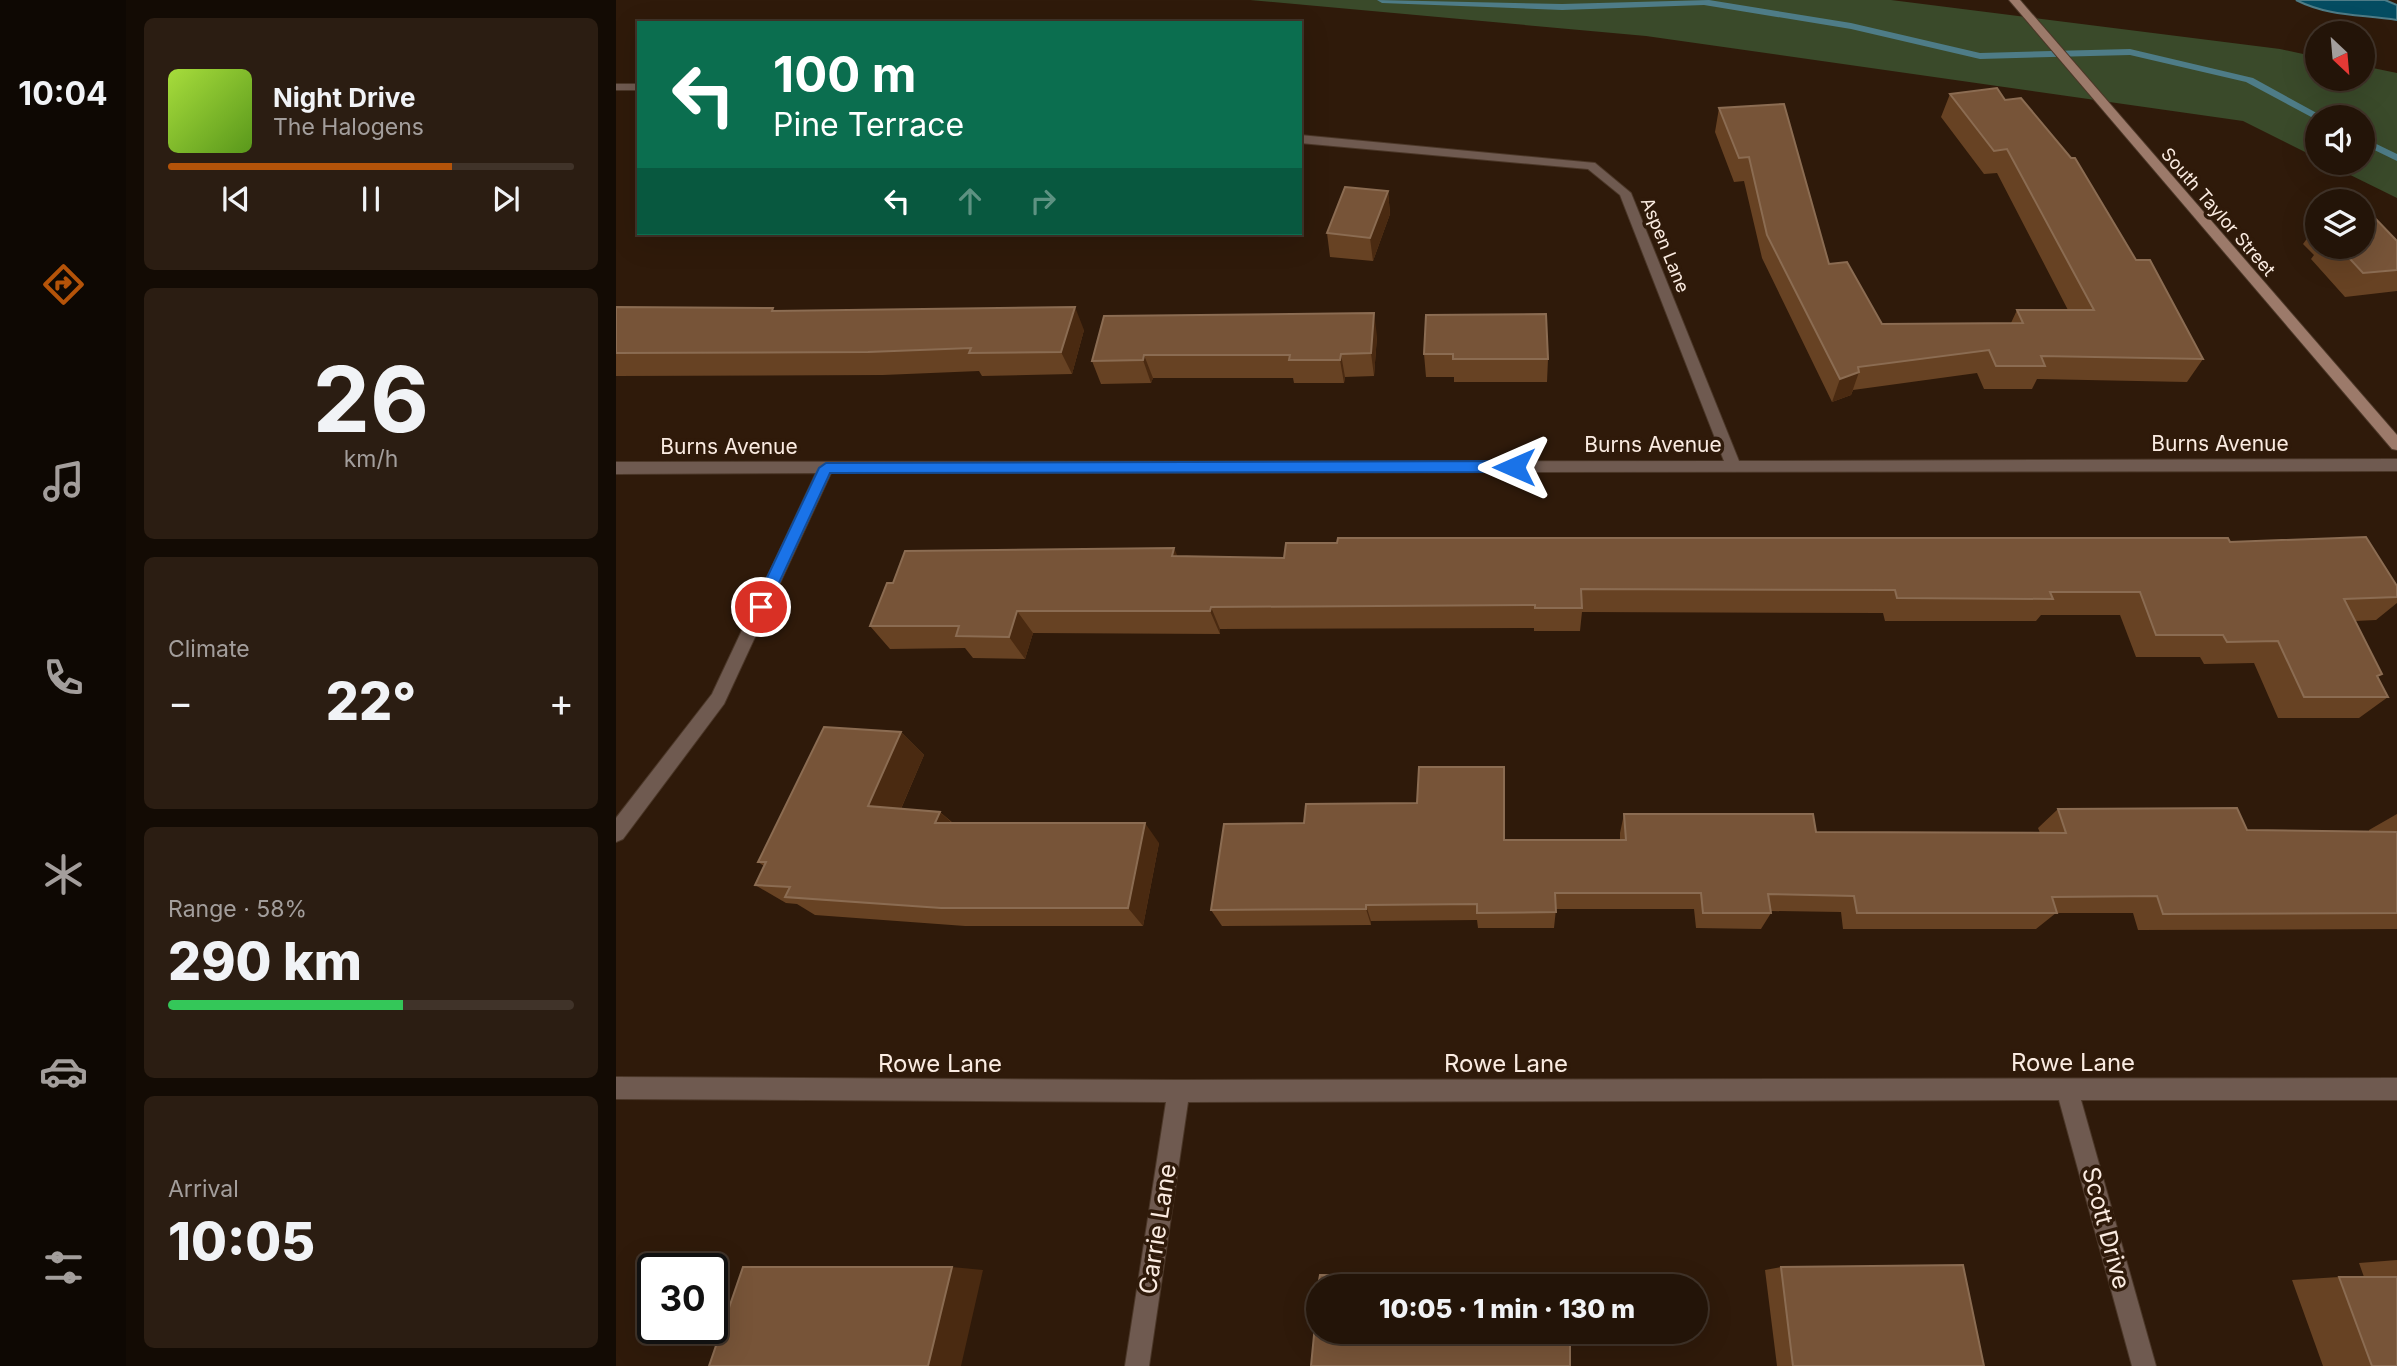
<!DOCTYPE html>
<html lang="en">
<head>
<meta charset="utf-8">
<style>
  :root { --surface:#231408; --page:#2b1d12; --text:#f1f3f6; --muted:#a39e9c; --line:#403329; --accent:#b45309 }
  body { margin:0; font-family:Inter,sans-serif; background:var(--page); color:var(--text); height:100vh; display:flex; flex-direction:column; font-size:26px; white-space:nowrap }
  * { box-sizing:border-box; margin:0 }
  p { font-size:23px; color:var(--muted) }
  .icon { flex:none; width:38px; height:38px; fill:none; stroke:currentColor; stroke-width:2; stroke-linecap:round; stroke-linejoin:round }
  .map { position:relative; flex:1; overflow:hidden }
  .sheet { display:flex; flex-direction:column; gap:18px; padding:18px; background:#130b04; width:490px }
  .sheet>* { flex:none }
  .hud { position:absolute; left:21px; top:21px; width:665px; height:214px; border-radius:0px; box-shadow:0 7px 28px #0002,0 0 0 2px var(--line); background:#0b6e4f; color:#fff; overflow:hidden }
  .needle { width:46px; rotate:154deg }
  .fabs { position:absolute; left:1689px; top:21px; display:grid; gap:14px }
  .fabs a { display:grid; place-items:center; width:70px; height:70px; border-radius:50%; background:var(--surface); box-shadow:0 7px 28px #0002,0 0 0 2px var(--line); font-size:35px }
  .speed { position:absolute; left:21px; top:1253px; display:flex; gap:14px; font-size:35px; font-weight:700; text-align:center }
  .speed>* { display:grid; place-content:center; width:91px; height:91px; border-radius:50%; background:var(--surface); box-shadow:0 7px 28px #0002,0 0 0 2px var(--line); line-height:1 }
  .speed .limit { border:4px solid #111; border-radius:10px; background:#fff; color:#111 }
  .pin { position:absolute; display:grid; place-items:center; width:60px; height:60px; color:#fff; margin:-30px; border:4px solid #fff; border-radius:50%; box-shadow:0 2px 7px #0007 }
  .me { position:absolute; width:77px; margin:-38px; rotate:270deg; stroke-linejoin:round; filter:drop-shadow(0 0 5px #0008) }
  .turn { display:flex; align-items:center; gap:24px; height:147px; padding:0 21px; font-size:32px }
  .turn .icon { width:91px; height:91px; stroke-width:2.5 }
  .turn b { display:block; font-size:49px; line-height:60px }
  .lanes { display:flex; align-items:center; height:66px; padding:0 21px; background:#0003; justify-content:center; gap:35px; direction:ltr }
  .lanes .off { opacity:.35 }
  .big { font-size:52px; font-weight:800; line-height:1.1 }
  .sheet .card { flex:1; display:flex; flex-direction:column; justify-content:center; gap:10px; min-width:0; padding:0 24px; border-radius:10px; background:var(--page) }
  .sheet .dial { align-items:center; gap:0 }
  .dial b { font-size:91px; line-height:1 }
  .song { display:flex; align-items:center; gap:21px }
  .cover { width:84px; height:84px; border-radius:10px; background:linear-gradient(135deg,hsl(80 70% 55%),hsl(90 70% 35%)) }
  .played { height:7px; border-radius:4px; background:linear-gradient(90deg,var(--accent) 70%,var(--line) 70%) }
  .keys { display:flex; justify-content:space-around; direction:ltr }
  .heat { display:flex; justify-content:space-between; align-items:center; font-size:38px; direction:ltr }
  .charge { height:10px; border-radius:5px; background:linear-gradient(90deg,#34c759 58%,var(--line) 0) }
  .trip { position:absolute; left:690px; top:1274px; width:402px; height:70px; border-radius:35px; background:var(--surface); box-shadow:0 7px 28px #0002,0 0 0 2px var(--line); font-weight:800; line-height:70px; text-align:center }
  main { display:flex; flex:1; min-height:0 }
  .dock { display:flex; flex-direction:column; width:126px; justify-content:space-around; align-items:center; background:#0e0803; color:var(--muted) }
  .dock .icon { width:49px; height:49px }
  .dock .on { color:var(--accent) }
  .dock b { font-size:32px; color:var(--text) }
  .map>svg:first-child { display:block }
  .green { fill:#3a4a2a }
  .water { fill:#044c61; stroke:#4e7c87; stroke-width:2 }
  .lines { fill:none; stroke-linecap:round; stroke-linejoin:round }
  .stream { fill:#4e7c87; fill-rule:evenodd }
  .street-casing { stroke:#4b3728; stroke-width:2 }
  .secondary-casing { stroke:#4b3728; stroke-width:2 }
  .street { fill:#6f5a50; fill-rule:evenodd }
  .secondary { fill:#9c7a6a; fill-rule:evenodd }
  .wall { fill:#674223 }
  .shaded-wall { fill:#4a2a11 }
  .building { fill:#775438; stroke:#8b6c52; stroke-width:2 }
  .route { fill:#1a73e8; stroke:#114b97; stroke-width:2 }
  .labels { text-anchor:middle; stroke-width:7; stroke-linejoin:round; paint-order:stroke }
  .far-street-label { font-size:18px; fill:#faebe1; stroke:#2f1a0a }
  .street-label { font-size:21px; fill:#faebe1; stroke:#2f1a0a }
  .near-street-label { font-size:24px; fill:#faebe1; stroke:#2f1a0a }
</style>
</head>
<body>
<main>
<nav class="dock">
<b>10:04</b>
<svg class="icon on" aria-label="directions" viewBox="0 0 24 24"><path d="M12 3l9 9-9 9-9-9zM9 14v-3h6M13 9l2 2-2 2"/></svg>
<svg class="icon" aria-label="music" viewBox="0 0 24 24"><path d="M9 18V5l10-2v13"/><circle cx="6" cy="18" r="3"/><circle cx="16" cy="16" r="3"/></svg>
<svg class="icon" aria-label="phone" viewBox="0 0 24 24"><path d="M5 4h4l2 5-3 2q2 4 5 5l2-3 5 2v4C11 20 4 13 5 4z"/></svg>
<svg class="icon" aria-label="climate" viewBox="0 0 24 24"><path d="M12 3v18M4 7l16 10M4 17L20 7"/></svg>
<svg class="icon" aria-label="car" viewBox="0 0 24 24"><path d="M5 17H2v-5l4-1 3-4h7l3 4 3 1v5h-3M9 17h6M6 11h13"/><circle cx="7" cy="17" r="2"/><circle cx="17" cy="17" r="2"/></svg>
<svg class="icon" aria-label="filters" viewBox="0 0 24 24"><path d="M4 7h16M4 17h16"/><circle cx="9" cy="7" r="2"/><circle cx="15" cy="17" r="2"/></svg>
</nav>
<section class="sheet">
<div class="card">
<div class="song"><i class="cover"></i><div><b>Night Drive</b><p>The Halogens</p></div></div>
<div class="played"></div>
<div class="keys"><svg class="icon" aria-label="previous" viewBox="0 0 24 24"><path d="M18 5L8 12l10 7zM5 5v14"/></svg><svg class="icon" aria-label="pause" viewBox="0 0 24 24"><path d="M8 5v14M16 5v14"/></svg><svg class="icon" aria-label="next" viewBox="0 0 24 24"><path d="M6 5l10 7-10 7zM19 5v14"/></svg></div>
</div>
<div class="card dial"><b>26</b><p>km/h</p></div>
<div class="card"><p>Climate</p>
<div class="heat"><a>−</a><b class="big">22°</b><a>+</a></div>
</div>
<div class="card"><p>Range · 58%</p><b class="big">290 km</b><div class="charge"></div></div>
<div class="card"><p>Arrival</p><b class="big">10:05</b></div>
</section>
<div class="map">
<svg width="1781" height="1366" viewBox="0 0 1781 1366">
  <rect width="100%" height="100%" fill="#2f1a0a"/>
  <path class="green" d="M 634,0 L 1275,0 L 1664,49 L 1701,57 L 1701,79 L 1746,79 L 1747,66 L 1781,73 L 1781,198 L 1710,163 L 1746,163 L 1746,117 L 1701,117 L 1701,158 L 1627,121 L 1030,36 Z"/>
  <path class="water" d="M 1680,0 L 1769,0 L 1781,5 L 1781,20 C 1745,14 1714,17 1680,0 Z"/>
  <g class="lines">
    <path class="stream" d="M 761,0 L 946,4 L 1093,0 L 1235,23 L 1364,53 L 1514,49 L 1637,78 L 1708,117 L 1699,119 L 1630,82 L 1514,55 L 1364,59 L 1235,29 L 1088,5 L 946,10 L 766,3 Z
      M 1746,137 L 1781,154 L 1781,161 L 1746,144 Z"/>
    <g class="street-casing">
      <path id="street" d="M 0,84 L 23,84 L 23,90 L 0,90 Z
        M 684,135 L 979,163 L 1015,193 L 1123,461 L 1781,459 L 1781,471 L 215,473 L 108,704 L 7,839 L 0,842 L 0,818 L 96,694 L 200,473 L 0,474 L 0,462 L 1108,461 L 1004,195 L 972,169 L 684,143 Z
        M 0,1077 L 563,1080 L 1781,1078 L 1781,1100 L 1465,1100 L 1540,1366 L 1516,1366 L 1443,1100 L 572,1102 L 533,1366 L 509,1366 L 550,1102 L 0,1099 Z"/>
    </g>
    <g class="secondary-casing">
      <path id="secondary" d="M 1393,0 L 1404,0 L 1781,435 L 1781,450 L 1776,449 Z"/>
    </g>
    <use href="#street" class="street"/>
    <use href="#secondary" class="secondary"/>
  </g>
  <path class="wall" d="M 1334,94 L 1520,260 L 1587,359 L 1571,382 L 1421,379 L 1416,389 L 1368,389 L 1361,373 L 1237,390 L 1235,395 L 1216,402 L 1146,258 L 1128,181 L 1118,182 L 1099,132 L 1103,108 L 1213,264 L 1266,324 L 1395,323 L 1401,310 L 1452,310 L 1381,173 L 1368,174 L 1325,117 Z
    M 772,191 L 774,214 L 757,261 L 714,257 L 711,233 Z
    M 1701,225 L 1701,247 L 1746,247 L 1781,241 L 1781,291 L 1729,297 L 1695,259 L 1698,255 L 1687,244 Z
    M 0,307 L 160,311 L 468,330 L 456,374 L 366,376 L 363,371 L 267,375 L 0,376 Z
    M 810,315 L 932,359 L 931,382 L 838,382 L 838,377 L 810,377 L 808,354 Z
    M 488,316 L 761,336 L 758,376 L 729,377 L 728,383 L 678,383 L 677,378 L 537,378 L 535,383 L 485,384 L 476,361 Z
    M 1614,542 L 1781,586 L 1781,603 L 1760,620 L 1739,621 L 1766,674 L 1762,677 L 1772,697 L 1743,718 L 1662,718 L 1638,663 L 1588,664 L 1584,657 L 1520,657 L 1504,615 L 1425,615 L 1420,621 L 1269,621 L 1267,613 L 966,612 L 964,631 L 918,631 L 918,628 L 604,629 L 604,634 L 417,633 L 409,659 L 357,658 L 349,648 L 274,649 L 254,626 L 277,583 L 562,556 L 668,558 Z
    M 285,732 L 308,755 L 285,809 L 324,812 L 337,823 L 543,843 L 527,926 L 349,926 L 199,915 L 181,904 L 170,903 L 139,885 L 148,866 L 142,862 Z
    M 1442,809 L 1631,830 L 1753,831 L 1753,830 L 1781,814 L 1781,929 L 1522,930 L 1517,913 L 1440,913 L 1420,929 L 1227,929 L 1225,912 L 1155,911 L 1155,913 L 1145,929 L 1080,928 L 1078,909 L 940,909 L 938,928 L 862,928 L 861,920 L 755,921 L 755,925 L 606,926 L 595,910 L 1004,840 L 1004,833 L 1008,814 L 1200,832 L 1424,833 L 1422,828 Z
    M 1781,1260 L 1781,1366 L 1707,1366 L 1676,1280 L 1723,1277 L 1748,1277 L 1743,1263 Z
    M 1165,1267 L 1368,1366 L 1161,1366 L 1149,1270 Z"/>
  <path class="shaded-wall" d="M 772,191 L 774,214 L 757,261 L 754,238 Z
    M 459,307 L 468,330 L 456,374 L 445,352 Z
    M 758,313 L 761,336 L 758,376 L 755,353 Z
    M 725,354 L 729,377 L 728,383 L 724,360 Z
    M 528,355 L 537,378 L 535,383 L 527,360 Z
    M 1243,372 L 1235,395 L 1216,402 L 1224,379 Z
    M 558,548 L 568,571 L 556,556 Z
    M 595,607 L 604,629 L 604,634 L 594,611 Z
    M 401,611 L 417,633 L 409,659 L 393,637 Z
    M 285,732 L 308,755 L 277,827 L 252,806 Z
    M 324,812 L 346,832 L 319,823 Z
    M 529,823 L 543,843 L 527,926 L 512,908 Z
    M 750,905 L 755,921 L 755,925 L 750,909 Z
    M 336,1267 L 367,1270 L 345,1366 L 312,1366 Z"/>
  <path class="building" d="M 1381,88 L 1389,100 L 1405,98 L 1455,158 L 1459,158 L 1520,260 L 1534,260 L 1587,359 L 1425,356 L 1429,366 L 1380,366 L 1373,350 L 1242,367 L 1243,372 L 1224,379 L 1151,235 L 1133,157 L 1123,158 L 1103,108 L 1168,104 L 1213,264 L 1231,262 L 1266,324 L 1407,323 L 1401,310 L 1478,310 L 1391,149 L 1378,151 L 1334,94 Z
    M 729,187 L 772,191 L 754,238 L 711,233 Z
    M 1756,215 L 1781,241 L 1781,270 L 1747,273 L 1723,247 L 1746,247 L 1746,216 Z
    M 0,307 L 157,308 L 156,311 L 459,307 L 445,352 L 353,353 L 355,348 L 252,352 L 0,353 Z
    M 758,313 L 755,353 L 725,354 L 724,360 L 673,360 L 674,355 L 528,355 L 527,360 L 476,361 L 488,316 Z
    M 930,314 L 932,359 L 837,359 L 837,354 L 808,354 L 810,315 Z
    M 1750,537 L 1781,586 L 1781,597 L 1728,599 L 1766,674 L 1761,676 L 1772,697 L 1688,697 L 1662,641 L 1611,642 L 1607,635 L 1540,635 L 1524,592 L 1434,592 L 1437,599 L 1281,598 L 1279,590 L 965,589 L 966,608 L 919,608 L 919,605 L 595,607 L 594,611 L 401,611 L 393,637 L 340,636 L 343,626 L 254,626 L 271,583 L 277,583 L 289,551 L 558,548 L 556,556 L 668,558 L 670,543 L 721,543 L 722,538 L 1612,538 L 1614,542 Z
    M 208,727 L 285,732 L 252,806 L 324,812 L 319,823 L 529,823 L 512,908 L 325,908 L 169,897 L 174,887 L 139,885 L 150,862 L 142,862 Z
    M 803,767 L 888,767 L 888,840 L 1010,840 L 1008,814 L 1197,814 L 1200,832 L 1450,833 L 1442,809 L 1621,808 L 1631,830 L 1781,832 L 1781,913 L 1547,914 L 1541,896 L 1436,897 L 1441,913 L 1241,913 L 1238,896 L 1152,894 L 1155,913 L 1087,913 L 1085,893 L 939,893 L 940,912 L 861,913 L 861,904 L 750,905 L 750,909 L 595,910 L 608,824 L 688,823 L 690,804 L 801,803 Z
    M 1347,1265 L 1368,1366 L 1177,1366 L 1165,1267 Z
    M 127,1267 L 336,1267 L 312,1366 L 93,1366 Z
    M 704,1275 L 953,1278 L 953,1286 L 702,1286 Z
    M 1723,1277 L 1781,1277 L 1781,1366 L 1756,1366 Z
    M 702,1294 L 702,1332 L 954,1332 L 954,1366 L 695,1366 Z"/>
  <path class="route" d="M 898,461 L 905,467 L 898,472 L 214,473 L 150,611 L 140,611 L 137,607 L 203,468 L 210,463 Z"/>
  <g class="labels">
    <g class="far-street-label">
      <text transform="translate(1602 212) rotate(49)" y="6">South Taylor Street</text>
      <text transform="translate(1049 245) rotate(68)" y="6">Aspen Lane</text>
    </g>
    <g class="street-label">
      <text x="1604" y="451">Burns Avenue</text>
      <text x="1037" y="452">Burns Avenue</text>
      <text x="113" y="454">Burns Avenue</text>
    </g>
    <g class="near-street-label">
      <text x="1457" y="1071">Rowe Lane</text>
      <text x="324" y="1072">Rowe Lane</text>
      <text x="890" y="1072">Rowe Lane</text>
      <text transform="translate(1490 1228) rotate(75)" y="8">Scott Drive</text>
      <text transform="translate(542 1229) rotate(-81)" y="8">Carrie Lane</text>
    </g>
  </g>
</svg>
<div class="fabs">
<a><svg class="needle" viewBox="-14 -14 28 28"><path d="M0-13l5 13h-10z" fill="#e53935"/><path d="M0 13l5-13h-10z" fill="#a39e9c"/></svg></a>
<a><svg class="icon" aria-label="sound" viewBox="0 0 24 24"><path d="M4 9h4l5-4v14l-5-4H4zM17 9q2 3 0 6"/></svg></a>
<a><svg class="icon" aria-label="layers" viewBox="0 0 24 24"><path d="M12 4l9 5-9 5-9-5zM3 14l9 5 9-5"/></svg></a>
</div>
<div class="speed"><div class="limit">30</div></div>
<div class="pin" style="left:145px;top:607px;background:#d93025"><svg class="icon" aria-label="arrive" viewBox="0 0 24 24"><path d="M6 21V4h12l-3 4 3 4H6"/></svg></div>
<svg class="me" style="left:898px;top:467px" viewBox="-20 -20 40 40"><path d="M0-17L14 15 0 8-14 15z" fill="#1a73e8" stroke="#fff" stroke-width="4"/></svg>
<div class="trip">10:05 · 1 min · 130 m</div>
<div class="hud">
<div class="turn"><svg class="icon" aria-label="left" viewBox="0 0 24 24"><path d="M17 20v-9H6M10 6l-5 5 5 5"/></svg><div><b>100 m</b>Pine Terrace</div></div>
<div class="lanes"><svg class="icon" aria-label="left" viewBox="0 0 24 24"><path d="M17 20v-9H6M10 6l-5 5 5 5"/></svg><svg class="icon off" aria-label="ahead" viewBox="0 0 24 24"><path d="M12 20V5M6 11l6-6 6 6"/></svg><svg class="icon off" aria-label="right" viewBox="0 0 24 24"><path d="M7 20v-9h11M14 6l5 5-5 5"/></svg></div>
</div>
</div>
</main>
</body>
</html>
